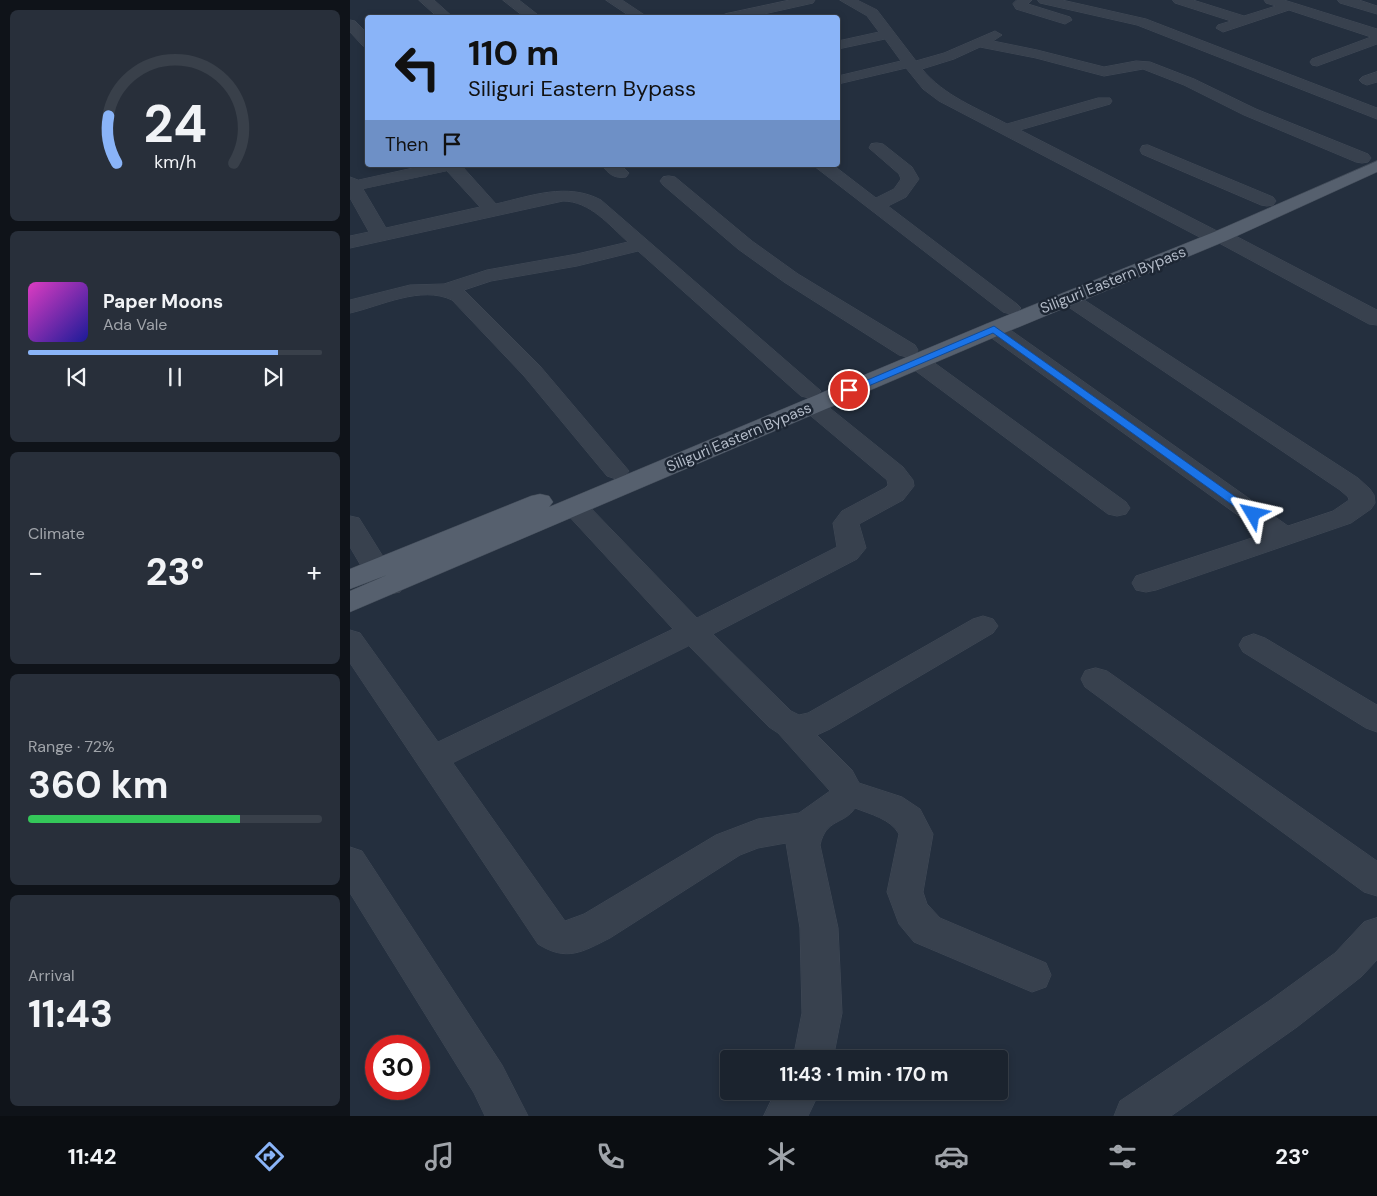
<!DOCTYPE html>
<html lang="en">
<head>
<meta charset="utf-8">
<style>
  :root { --surface:#1b232e; --page:#282f3a; --text:#f1f3f6; --muted:#a0a4aa; --line:#39404a; --accent:#8ab4f8 }
  body { margin:0; font-family:"DM Sans",sans-serif; background:var(--page); color:var(--text); height:100vh; display:flex; flex-direction:column; font-size:19px; white-space:nowrap }
  * { box-sizing:border-box; margin:0 }
  p { font-size:16px; color:var(--muted) }
  .icon { flex:none; width:28px; height:28px; fill:none; stroke:currentColor; stroke-width:2; stroke-linecap:round; stroke-linejoin:round }
  .map { position:relative; flex:1; overflow:hidden }
  .side { display:flex; flex-direction:column; gap:10px; padding:10px; background:#0f1319; width:350px }
  .side>* { flex:none }
  .guide { position:absolute; left:15px; top:15px; width:475px; height:152px; border-radius:5px; box-shadow:0 2px 8px #0003,0 0 0 1px var(--line); background:#8ab4f8; color:#111; overflow:hidden }
  .speed { position:absolute; left:15px; top:1035px; display:flex; gap:10px; font-size:25px; font-weight:700; text-align:center }
  .speed>* { display:grid; place-content:center; width:65px; height:65px; border-radius:50%; background:var(--surface); box-shadow:0 2px 8px #0003,0 0 0 1px var(--line); line-height:1 }
  .speed .limit { border:8px solid #d22; background:#fff; color:#111 }
  .pin { position:absolute; display:grid; place-items:center; width:42px; height:42px; color:#fff; margin:-21px; border:2px solid #fff; border-radius:50%; box-shadow:0 1px 5px #0007 }
  .me { position:absolute; width:55px; margin:-28px; rotate:306deg; stroke-linejoin:round; filter:drop-shadow(0 0 4px #0008) }
  .turn { display:flex; align-items:center; gap:18px; height:105px; padding:0 20px; font-size:22px }
  .turn .icon { width:65px; height:65px; stroke-width:2.5 }
  .turn b { display:block; font-size:35px; line-height:42px }
  .then { display:flex; align-items:center; height:48px; padding:0 20px; background:#0003; gap:10px; font-size:19px }
  .big { font-size:38px; font-weight:700; line-height:1.1 }
  .side .card { flex:1; display:flex; flex-direction:column; justify-content:center; gap:8px; min-width:0; padding:0 18px; border-radius:8px; background:var(--page) }
  .side .dial { align-items:center; gap:0 }
  .dial svg { height:130px; overflow:visible; fill:none; stroke:var(--line); stroke-width:7; stroke-linecap:round; text-anchor:middle }
  .dial text { fill:var(--text); stroke:none }
  .song { display:flex; align-items:center; gap:15px }
  .cover { width:60px; height:60px; border-radius:8px; background:linear-gradient(135deg,hsl(310 70% 55%),hsl(240 70% 35%)) }
  .played { height:5px; border-radius:2px; background:linear-gradient(90deg,var(--accent) 85%,var(--line) 85%) }
  .keys { display:flex; justify-content:space-around; direction:ltr }
  .heat { display:flex; justify-content:space-between; align-items:center; font-size:28px; direction:ltr }
  .charge { height:8px; border-radius:4px; background:linear-gradient(90deg,#34c759 72%,var(--line) 0) }
  .trip { position:absolute; left:370px; top:1050px; width:288px; height:50px; border-radius:5px; background:var(--surface); box-shadow:0 2px 8px #0003,0 0 0 1px var(--line); font-weight:700; line-height:50px; text-align:center }
  .dock { display:flex; height:80px; justify-content:space-around; align-items:center; background:#0b0e12; color:var(--muted) }
  .dock .icon { width:35px; height:35px }
  .dock .selected { color:var(--accent) }
  .dock b { font-size:22px; color:var(--text) }
  main { display:flex; flex:1; min-height:0 }
  .map>svg:first-child { display:block }
  .lines { fill:none; stroke-linecap:round; stroke-linejoin:round }
  .minor-casing { stroke:#414a57; stroke-width:1 }
  .major-casing { stroke:#414a57; stroke-width:1 }
  .minor { fill:#38414e; fill-rule:evenodd }
  .major { fill:#56606e; fill-rule:evenodd }
  .route { fill:#1a73e8; stroke:#114b97 }
  .labels { text-anchor:middle; stroke-width:5; stroke-linejoin:round; paint-order:stroke }
  .street-label { font-size:15px; fill:#b4bcc9; stroke:#1d2633 }
</style>
</head>
<body>
<main>
<section class="side">
<div class="card dial"><svg viewBox="0 0 100 80">
<path d="M14 69A42 42 0 1 1 86 69"/>
<path d="M14 69A42 42 0 0 1 9 40" stroke="#8ab4f8"/>
<text x="50" y="56" font-size="32" font-weight="700">24</text>
<text x="50" y="72" font-size="11">km/h</text>
</svg></div>
<div class="card">
<div class="song"><i class="cover"></i><div><b>Paper Moons</b><p>Ada Vale</p></div></div>
<div class="played"></div>
<div class="keys"><svg class="icon" aria-label="previous" viewBox="0 0 24 24"><path d="M18 5L8 12l10 7zM5 5v14"/></svg><svg class="icon" aria-label="pause" viewBox="0 0 24 24"><path d="M8 5v14M16 5v14"/></svg><svg class="icon" aria-label="next" viewBox="0 0 24 24"><path d="M6 5l10 7-10 7zM19 5v14"/></svg></div>
</div>
<div class="card"><p>Climate</p>
<div class="heat"><a>−</a><b class="big">23°</b><a>+</a></div>
</div>
<div class="card"><p>Range · 72%</p><b class="big">360 km</b><div class="charge"></div></div>
<div class="card"><p>Arrival</p><b class="big">11:43</b></div>
</section>
<div class="map">
<svg width="1027" height="1116" viewBox="0 0 1027 1116">
  <rect width="100%" height="100%" fill="#242f3e"/>
  <g class="lines">
    <g class="minor-casing">
      <path id="minor" d="M 69,0 L 84,0 L 104,18 L 89,18 Z
        M 153,0 L 169,0 L 192,18 L 176,18 Z
        M 256,0 L 272,0 L 299,18 L 283,18 Z
        M 440,0 L 465,0 L 463,3 L 396,18 L 369,18 L 375,14 Z
        M 490,0 L 507,0 L 527,10 L 566,61 L 594,53 L 645,31 L 652,35 L 643,41 L 687,50 L 754,67 L 786,61 L 800,62 L 844,79 L 906,109 L 1018,154 L 1021,158 L 1018,162 L 1012,163 L 1006,162 L 894,115 L 834,85 L 793,69 L 754,76 L 686,58 L 630,47 L 604,59 L 572,69 C 594,96 627,108 657,124 L 748,98 L 760,98 L 762,101 L 760,104 L 670,130 L 867,231 L 878,232 L 1027,310 L 1027,325 L 1019,324 L 869,243 L 859,242 L 589,101 L 573,89 L 556,68 L 488,84 L 488,76 L 551,61 L 535,39 L 488,49 L 488,41 L 529,32 L 517,16 Z
        M 667,0 L 682,0 L 678,4 L 720,17 L 722,20 L 715,24 L 666,9 L 663,4 Z
        M 688,0 L 712,0 L 796,19 L 1027,108 L 1027,119 L 787,25 L 690,3 Z
        M 823,0 L 843,0 L 894,16 L 926,6 L 916,3 L 914,0 L 934,0 L 1027,29 L 1027,44 L 967,66 L 962,65 L 960,62 L 962,59 L 1021,37 L 939,10 L 873,32 L 866,28 L 868,25 L 881,21 L 825,3 Z
        M 988,0 L 1009,0 L 1027,6 L 1027,14 L 990,3 Z
        M 0,20 L 5,21 L 18,34 L 18,47 L 13,46 L 0,32 Z
        M 1027,72 L 1027,82 L 1017,85 L 1012,83 L 1009,80 L 1012,77 Z
        M 527,143 L 533,144 L 562,167 L 569,179 L 556,197 L 538,206 L 667,304 L 671,308 L 667,312 L 660,314 L 653,312 L 464,166 L 483,165 L 526,198 L 544,189 L 551,179 L 549,174 L 519,148 L 521,144 Z
        M 798,145 L 923,197 L 926,201 L 923,205 L 917,206 L 911,205 L 792,154 L 790,150 L 792,146 Z
        M 77,165 L 111,165 L 146,204 C 181,196 217,182 251,200 L 471,391 L 467,396 L 459,398 L 451,396 L 288,251 L 227,266 L 141,281 L 114,290 L 190,366 L 279,471 L 275,476 L 266,479 L 257,476 L 174,376 L 102,300 C 71,285 31,306 0,313 L 0,300 L 60,285 L 94,284 L 137,270 L 227,254 L 278,242 C 259,225 240,201 213,201 L 0,248 L 0,236 L 19,232 L 0,198 L 0,177 L 8,180 ZM 97,171 L 130,207 L 36,228 L 13,189 Z
        M 252,165 L 271,165 L 279,173 L 276,177 C 265,179 258,174 252,165 Z
        M 319,176 L 325,177 L 402,241 L 448,274 L 565,345 L 568,350 L 565,355 L 557,357 L 549,355 L 434,282 L 388,249 L 313,185 L 310,181 L 313,177 Z
        M 718,292 L 725,294 L 1008,478 L 1020,489 L 1024,495 L 1025,503 L 1021,509 L 1001,523 L 806,590 L 796,592 L 786,590 L 782,583 L 786,576 L 914,534 L 636,334 L 633,329 L 636,324 L 644,323 L 652,324 L 938,526 L 983,511 L 999,500 L 998,497 L 990,490 L 711,302 L 708,298 L 711,294 Z
        M 567,354 L 575,356 L 776,502 L 780,508 L 776,514 L 767,516 L 758,514 L 559,366 L 556,361 L 559,356 Z
        M 463,399 L 471,401 L 553,467 L 563,480 L 564,486 L 553,500 L 509,524 L 516,548 L 507,559 L 363,634 L 441,711 L 449,715 L 458,713 L 623,619 L 633,616 L 643,619 L 648,626 L 643,633 L 480,729 L 467,735 L 502,770 L 509,783 L 552,797 L 570,809 L 583,834 L 573,892 L 577,904 L 590,918 L 696,963 L 701,975 L 696,987 L 682,992 L 564,942 L 549,924 L 537,892 L 549,834 C 541,819 520,814 505,808 C 494,825 476,818 470,845 L 488,928 L 492,1013 L 483,1059 L 443,1059 L 452,1013 L 450,928 L 436,843 L 408,848 L 390,855 L 260,938 C 232,952 217,962 188,944 L 0,663 L 0,630 L 10,633 L 88,742 L 323,629 L 216,513 L 212,507 L 216,501 L 225,499 L 234,501 L 347,618 L 487,547 L 483,523 L 492,511 L 535,488 L 538,485 L 537,480 L 455,411 L 451,406 L 455,401 ZM 339,646 L 419,727 L 428,733 L 480,791 L 449,813 L 408,819 L 366,835 L 234,914 L 215,921 L 103,763 Z
        M 0,516 L 9,518 L 37,563 L 54,585 L 50,592 L 40,594 L 30,592 L 17,576 L 0,547 Z
        M 904,634 L 915,638 L 1027,705 L 1027,732 L 1016,728 L 893,652 L 889,645 L 893,638 Z
        M 746,668 L 757,671 L 1027,861 L 1027,896 L 1014,892 L 735,687 L 731,679 L 735,671 Z
        M 0,847 L 12,851 L 152,1065 L 178,1116 L 135,1116 L 124,1093 L 0,893 Z
        M 1027,918 L 1027,960 L 1011,977 L 947,1027 L 821,1116 L 764,1116 L 770,1101 L 919,1001 L 985,953 L 1014,922 Z
        M 426,1091 L 470,1091 L 458,1116 L 414,1116 Z"/>
    </g>
    <g class="major-casing">
      <path id="major" d="M 1027,161 L 1027,172 L 878,240 L 652,334 L 0,612 L 0,591 L 37,575 L 0,589 L 0,569 L 181,496 L 190,494 L 199,496 L 203,502 L 199,507 L 636,324 L 864,232 Z"/>
    </g>
    <use href="#minor" class="minor"/>
    <use href="#major" class="major"/>
  </g>
  <path class="route" d="M 644,326 L 907,512 L 909,514 L 907,517 L 899,517 L 643,333 L 502,393 L 495,393 L 494,390 Z"/>
  <g class="labels">
    <g class="street-label">
      <text transform="translate(763 280) rotate(-22)" y="5">Siliguri Eastern Bypass</text>
      <text transform="translate(389 437) rotate(-23)" y="5">Siliguri Eastern Bypass</text>
    </g>
  </g>
</svg>
<div class="speed"><div class="limit">30</div></div>
<div class="pin" style="left:499px;top:390px;background:#d93025"><svg class="icon" aria-label="arrive" viewBox="0 0 24 24"><path d="M6 21V4h12l-3 4 3 4H6"/></svg></div>
<svg class="me" style="left:903px;top:514px" viewBox="-20 -20 40 40"><path d="M0-17L14 15 0 8-14 15z" fill="#1a73e8" stroke="#fff" stroke-width="4"/></svg>
<div class="trip">11:43 · 1 min · 170 m</div>
<div class="guide">
<div class="turn"><svg class="icon" aria-label="left" viewBox="0 0 24 24"><path d="M17 20v-9H6M10 6l-5 5 5 5"/></svg><div><b>110 m</b>Siliguri Eastern Bypass</div></div>
<div class="then">Then<svg class="icon" aria-label="arrive" viewBox="0 0 24 24"><path d="M6 21V4h12l-3 4 3 4H6"/></svg></div>
</div>
</div>
</main>
<nav class="dock">
<b>11:42</b>
<svg class="icon selected" aria-label="directions" viewBox="0 0 24 24"><path d="M12 3l9 9-9 9-9-9zM9 14v-3h6M13 9l2 2-2 2"/></svg>
<svg class="icon" aria-label="music" viewBox="0 0 24 24"><path d="M9 18V5l10-2v13"/><circle cx="6" cy="18" r="3"/><circle cx="16" cy="16" r="3"/></svg>
<svg class="icon" aria-label="phone" viewBox="0 0 24 24"><path d="M5 4h4l2 5-3 2q2 4 5 5l2-3 5 2v4C11 20 4 13 5 4z"/></svg>
<svg class="icon" aria-label="climate" viewBox="0 0 24 24"><path d="M12 3v18M4 7l16 10M4 17L20 7"/></svg>
<svg class="icon" aria-label="car" viewBox="0 0 24 24"><path d="M5 17H2v-5l4-1 3-4h7l3 4 3 1v5h-3M9 17h6M6 11h13"/><circle cx="7" cy="17" r="2"/><circle cx="17" cy="17" r="2"/></svg>
<svg class="icon" aria-label="filters" viewBox="0 0 24 24"><path d="M4 7h16M4 17h16"/><circle cx="9" cy="7" r="2"/><circle cx="15" cy="17" r="2"/></svg>
<b>23°</b>
</nav>
</body>
</html>
